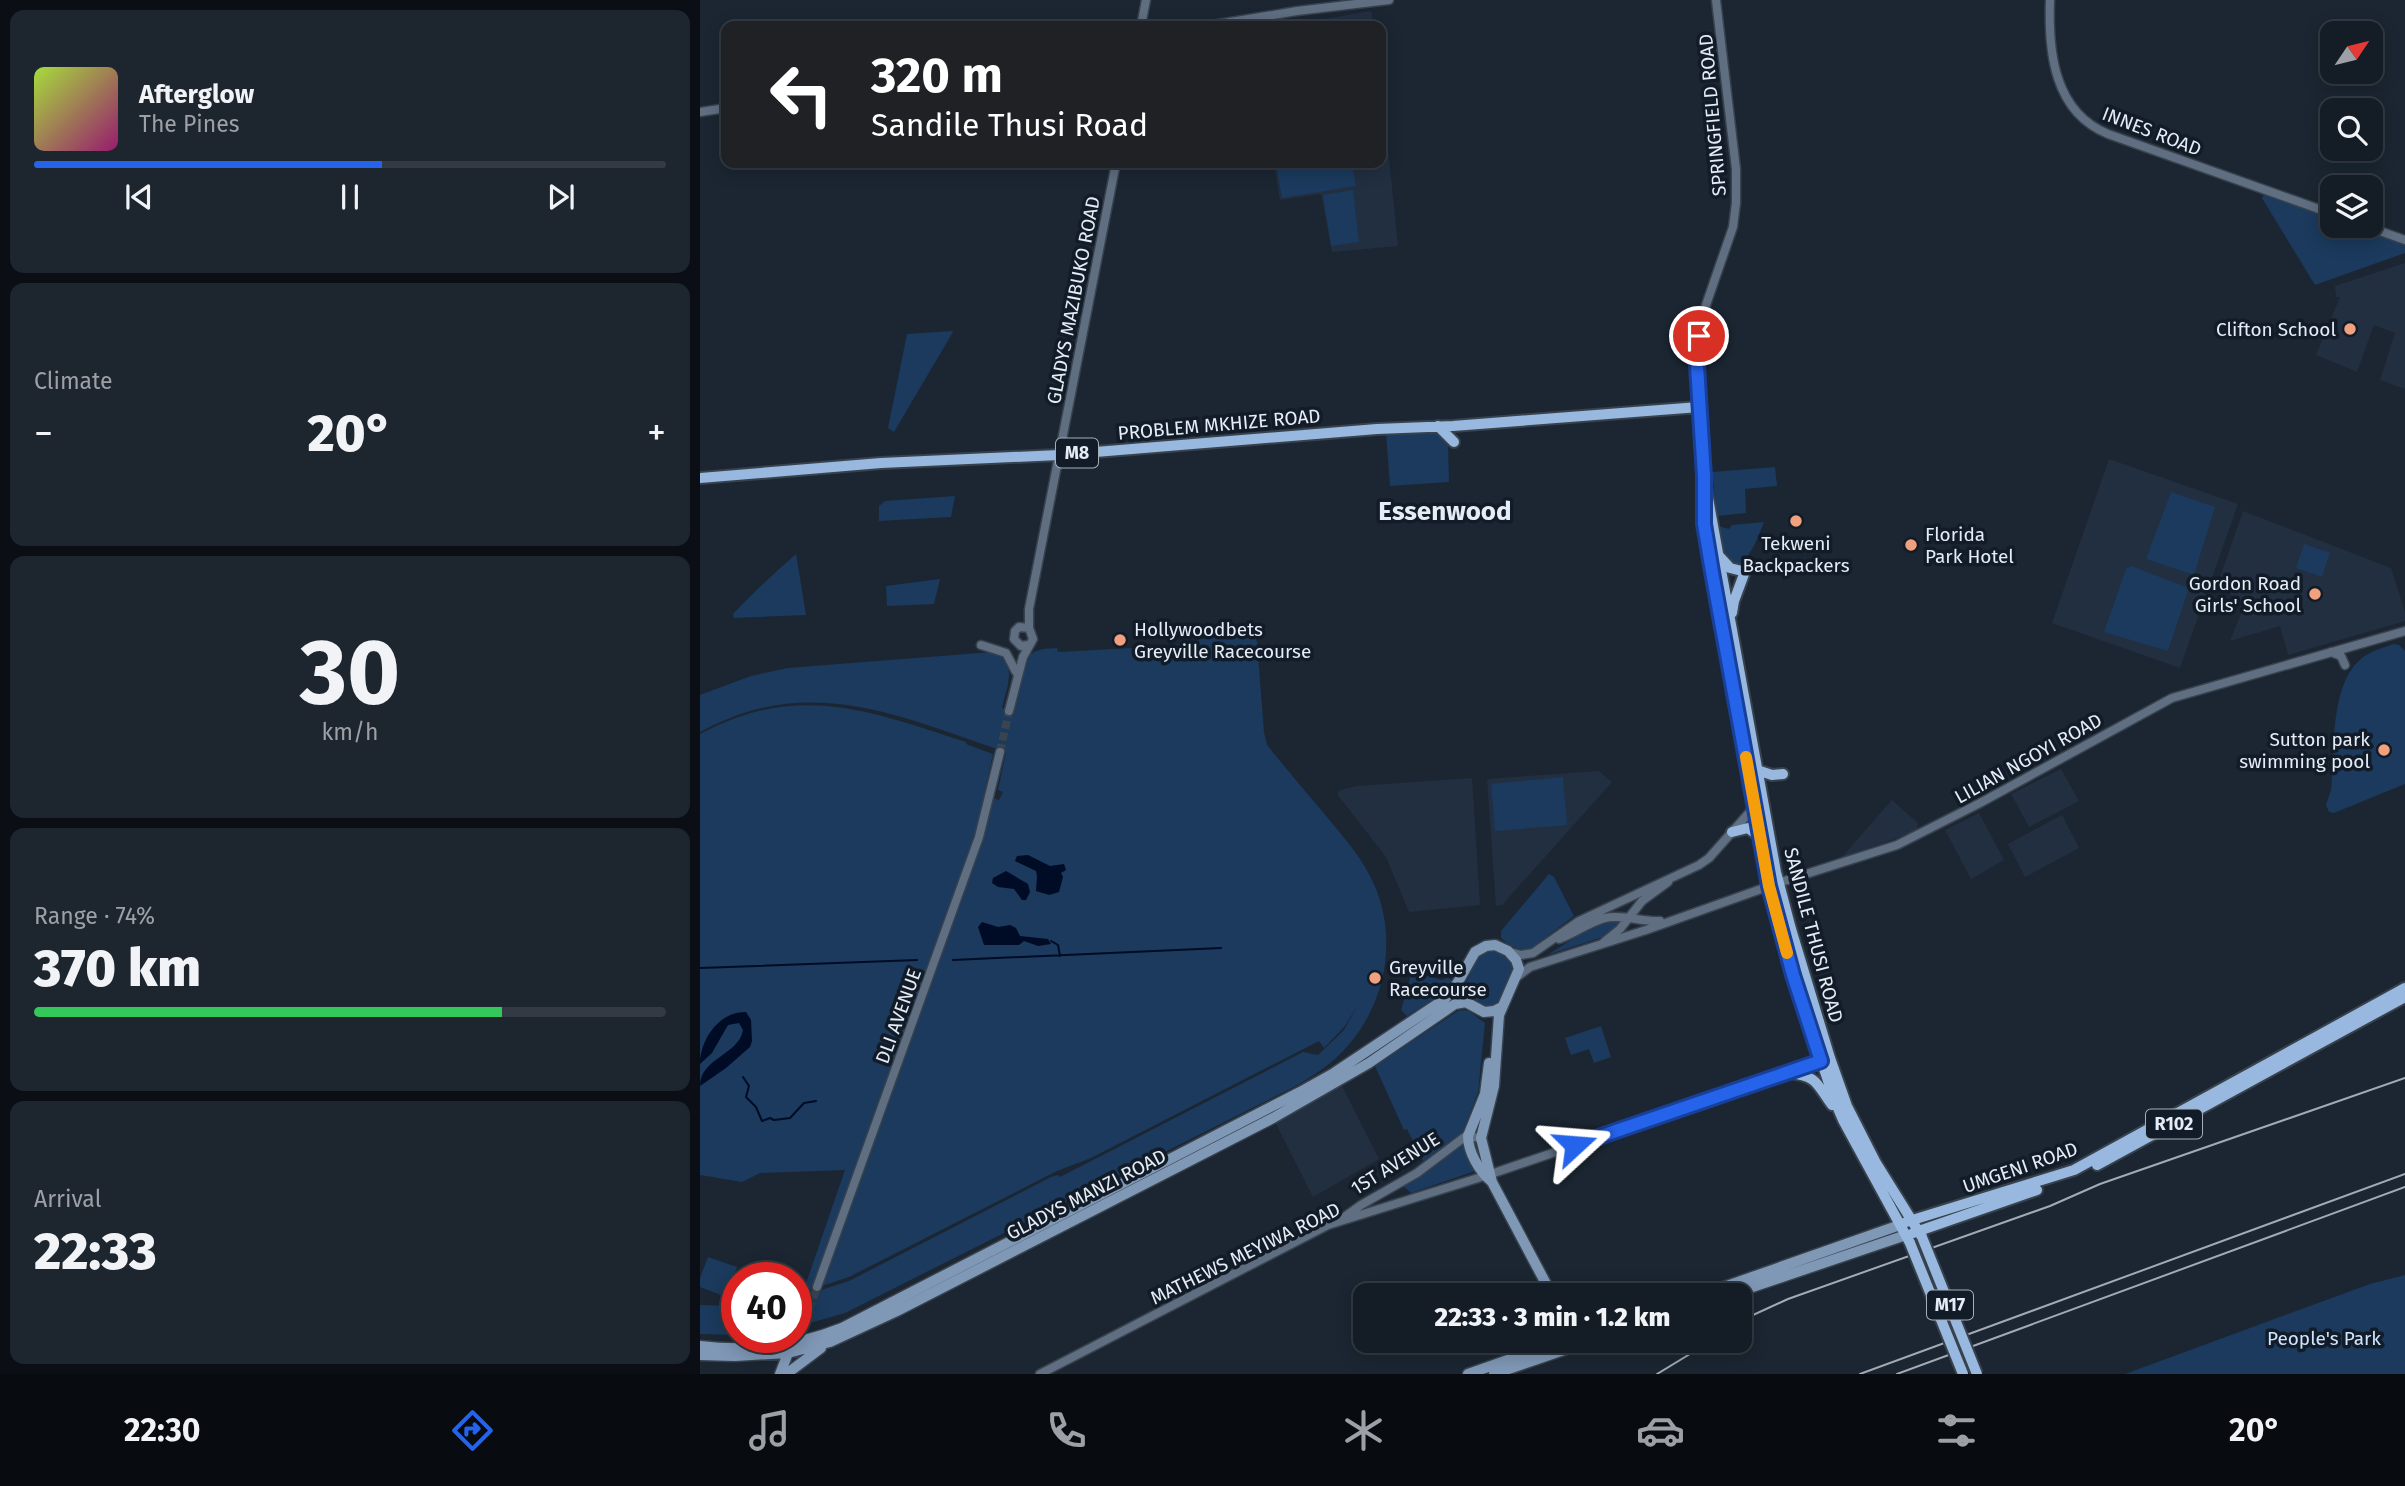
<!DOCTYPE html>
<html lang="en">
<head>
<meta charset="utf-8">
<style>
  :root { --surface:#141c26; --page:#1d252e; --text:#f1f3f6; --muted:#9da1a7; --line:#333a43; --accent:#2563eb }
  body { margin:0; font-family:"Fira Sans",sans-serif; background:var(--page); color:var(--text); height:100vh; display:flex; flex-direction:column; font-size:26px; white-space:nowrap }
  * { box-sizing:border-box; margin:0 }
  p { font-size:23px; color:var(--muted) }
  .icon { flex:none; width:38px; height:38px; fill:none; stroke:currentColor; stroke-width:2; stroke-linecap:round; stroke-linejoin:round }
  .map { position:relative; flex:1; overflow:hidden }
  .side { display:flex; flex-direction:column; gap:10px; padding:10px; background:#0b0f15; width:700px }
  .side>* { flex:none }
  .guide { position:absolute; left:21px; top:21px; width:665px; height:147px; border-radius:14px; box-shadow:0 4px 18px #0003,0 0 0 2px var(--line); background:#202124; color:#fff; overflow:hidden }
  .needle { width:46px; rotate:55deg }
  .buttons { position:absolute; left:1620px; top:21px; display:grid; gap:14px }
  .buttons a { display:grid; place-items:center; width:63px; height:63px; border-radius:14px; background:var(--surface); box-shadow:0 4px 18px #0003,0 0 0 2px var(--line); font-size:35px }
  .speed { position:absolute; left:21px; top:1262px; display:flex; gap:14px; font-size:35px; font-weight:700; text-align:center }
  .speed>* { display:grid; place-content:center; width:91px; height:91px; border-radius:50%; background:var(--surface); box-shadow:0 4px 18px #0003,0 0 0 2px var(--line); line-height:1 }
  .speed .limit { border:10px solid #d22; background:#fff; color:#111 }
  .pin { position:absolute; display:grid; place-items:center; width:60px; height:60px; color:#fff; margin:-30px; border:4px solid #fff; border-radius:50%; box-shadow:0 2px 7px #0007 }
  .me { position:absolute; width:77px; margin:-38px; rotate:71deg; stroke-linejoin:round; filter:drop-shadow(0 0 5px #0008) }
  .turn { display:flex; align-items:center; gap:24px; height:147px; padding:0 35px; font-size:32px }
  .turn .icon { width:91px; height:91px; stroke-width:2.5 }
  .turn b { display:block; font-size:49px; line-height:60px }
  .big { font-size:52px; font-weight:800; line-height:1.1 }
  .side .widget { flex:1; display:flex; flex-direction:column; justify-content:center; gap:10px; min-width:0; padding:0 24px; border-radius:14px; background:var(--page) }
  .side .dial { align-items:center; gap:0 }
  .dial b { font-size:91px; line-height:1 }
  .song { display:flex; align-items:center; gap:21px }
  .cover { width:84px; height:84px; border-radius:10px; background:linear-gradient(135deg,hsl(80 70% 55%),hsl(320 70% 35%)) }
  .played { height:7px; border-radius:4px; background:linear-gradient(90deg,var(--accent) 55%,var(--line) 55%) }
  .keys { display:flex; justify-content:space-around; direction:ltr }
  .heat { display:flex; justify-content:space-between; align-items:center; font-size:38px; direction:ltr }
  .charge { height:10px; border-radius:5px; background:linear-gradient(90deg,#34c759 74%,var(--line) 0) }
  .trip { position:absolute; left:653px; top:1283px; width:399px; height:70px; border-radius:14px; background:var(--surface); box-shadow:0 4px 18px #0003,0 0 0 2px var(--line); font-weight:800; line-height:70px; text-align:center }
  .menu { display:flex; height:112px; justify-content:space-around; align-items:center; background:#080b0f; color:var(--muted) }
  .menu .icon { width:49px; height:49px }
  .menu .current { color:var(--accent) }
  .menu b { font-size:32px; color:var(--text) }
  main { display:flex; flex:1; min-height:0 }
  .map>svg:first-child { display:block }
  .built { fill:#212f41 }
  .green { fill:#1b3a5d }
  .water { fill:#000c26 }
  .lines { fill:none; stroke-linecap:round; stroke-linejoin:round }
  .stream { stroke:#000c26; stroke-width:2 }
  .tertiary-tunnel { stroke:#39444f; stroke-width:8; stroke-dasharray:8 4; stroke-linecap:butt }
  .tertiary-casing { stroke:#37424d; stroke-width:11 }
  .secondary-casing { stroke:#37424d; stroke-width:13 }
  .primary-casing { stroke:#37424d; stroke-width:14 }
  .tertiary { stroke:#5f6e81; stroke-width:8 }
  .secondary { stroke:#7f98b6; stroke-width:10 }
  .primary { stroke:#98b8df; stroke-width:10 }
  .rail { stroke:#a2aab4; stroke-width:2 }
  .primary-bridge-casing { stroke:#37424d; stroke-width:14; stroke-linecap:butt }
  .primary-bridge { stroke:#98b8df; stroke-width:10 }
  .route-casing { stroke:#184099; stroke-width:18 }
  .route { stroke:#2563eb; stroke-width:12 }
  .slow { stroke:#f59e0b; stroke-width:12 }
  .poi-dot { fill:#f2a17e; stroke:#121c28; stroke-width:2.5 }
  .labels { text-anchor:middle; stroke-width:7; stroke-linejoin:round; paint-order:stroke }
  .shield { fill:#121c28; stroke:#a6aeb8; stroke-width:2 }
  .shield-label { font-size:18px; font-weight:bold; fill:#e5ecf5 }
  .street-label { font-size:19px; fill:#e5ecf5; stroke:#121c28 }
  .poi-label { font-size:19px; fill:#e5ecf5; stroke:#121c28; text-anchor:end }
  .park-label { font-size:19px; fill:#cee4fe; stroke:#121c28 }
  .district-label { font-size:26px; font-weight:bold; fill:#e5ecf5; stroke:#121c28 }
</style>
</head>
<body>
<main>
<section class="side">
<div class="widget">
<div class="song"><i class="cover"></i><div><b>Afterglow</b><p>The Pines</p></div></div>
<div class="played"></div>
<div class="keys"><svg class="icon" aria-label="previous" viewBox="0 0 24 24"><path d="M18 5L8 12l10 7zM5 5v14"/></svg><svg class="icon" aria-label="pause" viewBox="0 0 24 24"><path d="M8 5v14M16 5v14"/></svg><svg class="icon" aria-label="next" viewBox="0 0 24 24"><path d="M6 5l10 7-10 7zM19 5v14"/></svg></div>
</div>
<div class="widget"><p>Climate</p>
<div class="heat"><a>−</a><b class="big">20°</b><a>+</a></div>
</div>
<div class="widget dial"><b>30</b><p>km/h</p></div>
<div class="widget"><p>Range · 74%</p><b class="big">370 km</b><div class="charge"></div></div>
<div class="widget"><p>Arrival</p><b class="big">22:33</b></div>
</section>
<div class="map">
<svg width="1705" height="1374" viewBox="0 0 1705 1374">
  <rect width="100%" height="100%" fill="#1b2632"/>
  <path class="built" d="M 671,11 L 674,26 L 564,26 L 600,23 Z
    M 681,80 L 698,246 L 632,252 L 621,194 L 580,200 L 574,163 L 681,163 Z
    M 1705,263 L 1705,389 L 1680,380 L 1695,333 L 1674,325 L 1657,372 L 1616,355 L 1640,297 L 1636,297 L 1635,286 Z
    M 1409,459 L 1538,504 L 1480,668 L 1352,623 Z
    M 1543,511 L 1691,568 L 1705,612 L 1705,621 L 1588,655 L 1580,626 L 1530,641 L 1544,606 L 1518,583 Z
    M 1361,769 L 1379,801 L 1329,827 L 1311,794 Z
    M 899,771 L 912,782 L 802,905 L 796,906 L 787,779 Z
    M 772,778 L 780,905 L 709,912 L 686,857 L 637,794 L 640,790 L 657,786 Z
    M 1192,800 L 1218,823 L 1217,831 L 1141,858 Z
    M 1279,813 L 1304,860 L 1271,879 L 1245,830 Z
    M 1362,815 L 1379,848 L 1325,877 L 1308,844 Z
    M 640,1082 L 679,1159 L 613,1197 L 573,1118 Z"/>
  <path class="green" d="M 576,163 L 652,163 L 656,186 L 582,198 Z
    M 653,190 L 659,242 L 631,246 L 623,195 Z
    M 1564,194 L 1633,219 L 1633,226 L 1653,226 L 1705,244 L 1705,253 L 1615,285 L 1562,198 Z
    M 252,331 L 253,332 L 194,432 L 188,428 L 207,334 Z
    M 733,431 L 748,442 L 749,482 L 690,486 L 686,433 Z
    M 1075,467 L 1077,486 L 1045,489 L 1046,513 L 1017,516 L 1012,472 Z
    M 1471,492 L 1515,507 L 1494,575 L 1446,559 Z
    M 255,496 L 251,517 L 179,521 L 179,506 L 185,501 Z
    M 1064,522 C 1057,539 1052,557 1036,566 L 1027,561 L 1018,526 L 1029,529 L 1032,525 Z
    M 1604,544 L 1630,553 L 1622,577 L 1596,568 Z
    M 96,554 L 106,615 L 34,618 L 33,614 C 53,593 74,573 96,554 Z
    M 1431,566 L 1489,588 L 1468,651 L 1404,632 L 1426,569 Z
    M 240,579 L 234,604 L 187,606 L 186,586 Z
    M 543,630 L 554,634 L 557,642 L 564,732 L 567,745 C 585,767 603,789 622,811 C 639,832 658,852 670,876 C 698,929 689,996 651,1042 C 635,1062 614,1076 592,1088 L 145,1313 L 96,1327 L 96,1298 L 149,1281 L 351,1177 L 358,1175 L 360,1177 L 603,1052 L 618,1055 L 644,1030 L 659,1003 L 645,1026 L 624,1048 L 619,1041 L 391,1158 L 357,1171 L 149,1277 L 103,1292 L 145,1170 L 60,1173 L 42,1182 L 0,1175 L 0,734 C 97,682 168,710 266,742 L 266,744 L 293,754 L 284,795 L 299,800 L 303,792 L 298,790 L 306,752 C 199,716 109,672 0,732 L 0,695 L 51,676 L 88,668 L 292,652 C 319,662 307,686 302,708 L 314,712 L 326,660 C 334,648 344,649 357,648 L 358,652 L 470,646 Z
    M 1693,644 L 1699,645 L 1705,651 L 1705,784 L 1634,813 L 1629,812 L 1626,805 L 1631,790 C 1635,751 1629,684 1662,658 C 1671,651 1683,648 1693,644 Z
    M 863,777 L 867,825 L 795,831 L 791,784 Z
    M 849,874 L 854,877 L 874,916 L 832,948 C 820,952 810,946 801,938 L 801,931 Z
    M 911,920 L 922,922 L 906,936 L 847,955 L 897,924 Z
    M 795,949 L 811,958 L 816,968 C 811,979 803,1009 788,1007 C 781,1006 773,1000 767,997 L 764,987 L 780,953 L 783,950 Z
    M 712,971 L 741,980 L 748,978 L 753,981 L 744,992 L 707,1016 L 701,1010 Z
    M 764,1010 L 769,1011 L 785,1023 L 778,1092 L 763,1132 L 723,1161 L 707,1129 L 704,1130 L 675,1066 L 758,1011 Z
    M 901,1026 L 911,1057 L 894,1063 L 889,1049 L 871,1055 L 865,1038 Z
    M 761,1143 L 765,1146 L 775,1171 L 711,1193 L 703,1186 L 741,1162 Z
    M 8,1257 L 37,1267 L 26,1297 L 0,1287 L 0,1278 Z
    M 1705,1275 L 1705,1374 L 1425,1374 L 1670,1284 Z
    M 0,1305 L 37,1306 L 37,1335 L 0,1334 Z"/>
  <path class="water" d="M 328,855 L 350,866 L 364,864 L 366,870 L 361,873 L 363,877 L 359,892 L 349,895 L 336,891 L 337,876 L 336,871 L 315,861 L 317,856 Z
    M 306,871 L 328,884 L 330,892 L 326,900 L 322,900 L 314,889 L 298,887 L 292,883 L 293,878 Z
    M 282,922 L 298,927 L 310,925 L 316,928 L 320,936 L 348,939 L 351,944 L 338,946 L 324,941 L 319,945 L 284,945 L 278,927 Z
    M 46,1012 L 51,1020 L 52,1041 L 50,1047 L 26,1068 L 0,1086 C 0,1058 39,1055 43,1030 L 39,1023 L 28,1025 L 12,1053 L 0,1064 C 0,1039 20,1011 46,1012 Z"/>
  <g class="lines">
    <path class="stream" d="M 351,941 L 358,945 L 360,956
      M 253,960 L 521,948
      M 0,968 L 217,960
      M 43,1077 L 49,1086 L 46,1097 L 56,1107 L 62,1121 L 70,1118 L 74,1120 L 90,1118 L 104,1103 L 116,1101"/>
    <path class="tertiary-tunnel" d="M 300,752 L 309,711
      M 101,1332 L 117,1287"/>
    <g class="tertiary-casing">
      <path id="tertiary" d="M 1350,0 C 1348,52 1354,112 1408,134 L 1633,214
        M 222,26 L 310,26
        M 441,26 L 446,0
        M 506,26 L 597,11 L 689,0
        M 0,112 L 26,108
        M 1666,226 L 1705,240
        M 999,407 L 997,366 L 999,336 L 1006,305 L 1033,227 L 1036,203 L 1036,169 L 1016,0
        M 329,628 L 329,609 L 416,163
        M 281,645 L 306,653 L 316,672
        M 1631,652 L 1641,656 L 1645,665
        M 309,711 L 323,657 L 333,639 L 329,628 L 319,627 L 315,631 L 314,639 L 321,646 L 328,645
        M 859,939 C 874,934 889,922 905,918 C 922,914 942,922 960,921
        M 904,942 L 920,929 L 942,901 L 968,882
        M 810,952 L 821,955 L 833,953 L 879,921 L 999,865 L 1009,858 L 1056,805
        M 818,976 L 830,967 L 946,930 L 1078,883 L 1197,845 L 1280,803 L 1472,698 L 1705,631
        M 643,1218 L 661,1205 L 717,1173 L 766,1136 L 781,1138
        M 117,1287 L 279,837 L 300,752
        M 340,1374 L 628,1225 L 791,1174 L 1125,1060"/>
    </g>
    <g class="secondary-casing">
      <path id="secondary" d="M 802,1007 L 794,1011 L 784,1012 L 764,1001 L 759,991 L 758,982 L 775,952 L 786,946 L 795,945 L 808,951 L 816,960 L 819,969 L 799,1015 L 794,1086 L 781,1138 L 792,1182 L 852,1295
        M 789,1063 L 785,1094 L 768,1136 C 768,1152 779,1171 792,1182
        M 1001,1295 L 1200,1225
        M 1029,1295 L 1206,1235
        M 0,1346 C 48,1352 97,1346 142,1328 L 600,1092 L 634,1073 L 745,999 L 758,982
        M 0,1355 L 35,1356 L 88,1353 L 130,1342 L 197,1311 L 573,1118 L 669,1063 L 755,1004 L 766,1002
        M 89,1372 L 121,1348
        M 80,1374 L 90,1348
        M 768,1374 L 865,1340
        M 794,1374 L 893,1340"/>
    </g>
    <g class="primary-casing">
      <path id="primary" d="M 738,426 L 754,442
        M 0,478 L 181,463 L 359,455 L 677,429 L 753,426 L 999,407 L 1004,476 L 1076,872 L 1091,929 L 1130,1058 L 1147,1106 L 1176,1163 L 1222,1237
        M 1003,500 L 1004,524 L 1011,572 L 1069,886 L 1093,975 L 1134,1099 L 1143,1120 L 1210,1243
        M 1019,556 L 1030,568 L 1042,571
        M 1032,613 L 1034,601 L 1047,566
        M 1057,770 L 1072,775 L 1083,774
        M 1032,832 L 1048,828 L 1060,837
        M 1090,1073 C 1118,1076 1117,1085 1132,1105
        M 1397,1165 L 1705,997
        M 1206,1222 L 1374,1170 L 1705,988
        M 1213,1233 L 1337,1190"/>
    </g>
    <use href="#tertiary" class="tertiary"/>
    <use href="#secondary" class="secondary"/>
    <use href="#primary" class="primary"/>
    <path class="rail" d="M 1040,1321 L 1088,1299 L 1350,1206 L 1400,1184 L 1705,1078
      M 957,1374 L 1013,1340
      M 1160,1374 L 1705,1174
      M 1197,1374 L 1705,1187"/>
    <g class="primary-bridge-casing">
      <path id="primary-bridge" d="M 1222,1237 L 1277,1374
        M 1210,1243 L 1263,1374"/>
    </g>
    <use href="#primary-bridge" class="primary-bridge"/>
  </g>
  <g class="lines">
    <g class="route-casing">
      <path id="route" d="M 875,1145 L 1121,1061 L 1093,975 L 1069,886 L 1012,572 L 1004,524 L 1004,476 L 997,366 L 999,336"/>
    </g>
    <use href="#route" class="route"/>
    <path class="slow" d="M 1046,757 L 1069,886 L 1087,953"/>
  </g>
  <g class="poi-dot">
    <circle cx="1650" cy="329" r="7"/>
    <circle cx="1096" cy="521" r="7"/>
    <circle cx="1211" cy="545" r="7"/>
    <circle cx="1615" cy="594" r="7"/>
    <circle cx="420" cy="640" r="7"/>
    <circle cx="1684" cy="750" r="7"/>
    <circle cx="675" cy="978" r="7"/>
  </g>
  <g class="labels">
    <g class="shield">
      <rect x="356" y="438.5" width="42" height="29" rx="5"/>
      <rect x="1446" y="1109.5" width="56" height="29" rx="5"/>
      <rect x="1227" y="1290.5" width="46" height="29" rx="5"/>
    </g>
    <g class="shield-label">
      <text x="377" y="459">M8</text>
      <text x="1474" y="1130">R102</text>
      <text x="1250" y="1311">M17</text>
    </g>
    <g class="street-label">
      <text transform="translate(1012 115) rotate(-95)" y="7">SPRINGFIELD ROAD</text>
      <text transform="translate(1452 131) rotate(21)" y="7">INNES ROAD</text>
      <text transform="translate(373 300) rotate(-79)" y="7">GLADYS MAZIBUKO ROAD</text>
      <text transform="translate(519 424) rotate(-5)" y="7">PROBLEM MKHIZE ROAD</text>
      <text transform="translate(1328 758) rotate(-29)" y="7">LILIAN NGOYI ROAD</text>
      <text transform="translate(1114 935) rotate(75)" y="7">SANDILE THUSI ROAD</text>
      <text transform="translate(198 1016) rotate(-70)" y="7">DLI AVENUE</text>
      <text transform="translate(695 1163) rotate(-32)" y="7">1ST AVENUE</text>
      <text transform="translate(1320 1167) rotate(-19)" y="7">UMGENI ROAD</text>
      <text transform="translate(386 1194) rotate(-27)" y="7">GLADYS MANZI ROAD</text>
      <text transform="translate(545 1253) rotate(-26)" y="7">MATHEWS MEYIWA ROAD</text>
    </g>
    <g class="poi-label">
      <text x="1636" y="336">Clifton School</text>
      <text x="1225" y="541" text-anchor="start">Florida<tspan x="1225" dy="22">Park Hotel</tspan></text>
      <text x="1096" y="550" text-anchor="middle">Tekweni<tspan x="1096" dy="22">Backpackers</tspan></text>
      <text x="1601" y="590">Gordon Road<tspan x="1601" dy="22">Girls' School</tspan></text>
      <text x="434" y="636" text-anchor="start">Hollywoodbets<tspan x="434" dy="22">Greyville Racecourse</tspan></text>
      <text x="1670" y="746">Sutton park<tspan x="1670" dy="22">swimming pool</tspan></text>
      <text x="689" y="974" text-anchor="start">Greyville<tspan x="689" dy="22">Racecourse</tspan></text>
    </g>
    <g class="park-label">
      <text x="1624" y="1345">People's Park</text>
    </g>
    <g class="district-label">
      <text x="745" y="520">Essenwood</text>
    </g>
  </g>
</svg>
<div class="buttons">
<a><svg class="needle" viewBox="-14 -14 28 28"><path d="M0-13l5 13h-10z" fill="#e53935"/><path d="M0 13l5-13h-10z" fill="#9da1a7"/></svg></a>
<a><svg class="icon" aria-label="search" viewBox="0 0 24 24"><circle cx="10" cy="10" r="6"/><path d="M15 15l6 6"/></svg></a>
<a><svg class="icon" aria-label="layers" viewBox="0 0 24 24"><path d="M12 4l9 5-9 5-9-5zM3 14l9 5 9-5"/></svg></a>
</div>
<div class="speed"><div class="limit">40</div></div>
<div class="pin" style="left:999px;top:336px;background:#d93025"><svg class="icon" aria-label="arrive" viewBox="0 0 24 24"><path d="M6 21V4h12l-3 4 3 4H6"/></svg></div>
<svg class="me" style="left:875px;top:1145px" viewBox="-20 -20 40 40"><path d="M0-17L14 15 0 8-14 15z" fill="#2563eb" stroke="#fff" stroke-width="4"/></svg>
<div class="trip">22:33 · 3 min · 1.2 km</div>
<div class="guide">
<div class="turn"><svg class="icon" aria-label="left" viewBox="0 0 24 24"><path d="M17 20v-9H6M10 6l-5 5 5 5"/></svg><div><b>320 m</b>Sandile Thusi Road</div></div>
</div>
</div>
</main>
<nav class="menu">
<b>22:30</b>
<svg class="icon current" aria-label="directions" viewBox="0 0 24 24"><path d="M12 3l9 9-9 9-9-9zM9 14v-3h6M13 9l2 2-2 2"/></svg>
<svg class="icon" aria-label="music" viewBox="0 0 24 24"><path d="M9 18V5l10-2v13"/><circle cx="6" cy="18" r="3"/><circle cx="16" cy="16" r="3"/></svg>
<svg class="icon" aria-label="phone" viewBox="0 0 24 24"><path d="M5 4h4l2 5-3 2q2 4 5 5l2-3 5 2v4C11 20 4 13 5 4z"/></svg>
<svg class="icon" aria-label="climate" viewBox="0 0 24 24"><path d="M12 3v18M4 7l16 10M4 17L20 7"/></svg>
<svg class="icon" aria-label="car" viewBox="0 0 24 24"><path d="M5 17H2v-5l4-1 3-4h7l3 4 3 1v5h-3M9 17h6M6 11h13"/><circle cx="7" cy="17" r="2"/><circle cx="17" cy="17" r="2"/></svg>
<svg class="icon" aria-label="filters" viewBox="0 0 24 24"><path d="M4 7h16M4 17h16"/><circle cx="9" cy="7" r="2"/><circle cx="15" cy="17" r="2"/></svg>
<b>20°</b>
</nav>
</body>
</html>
